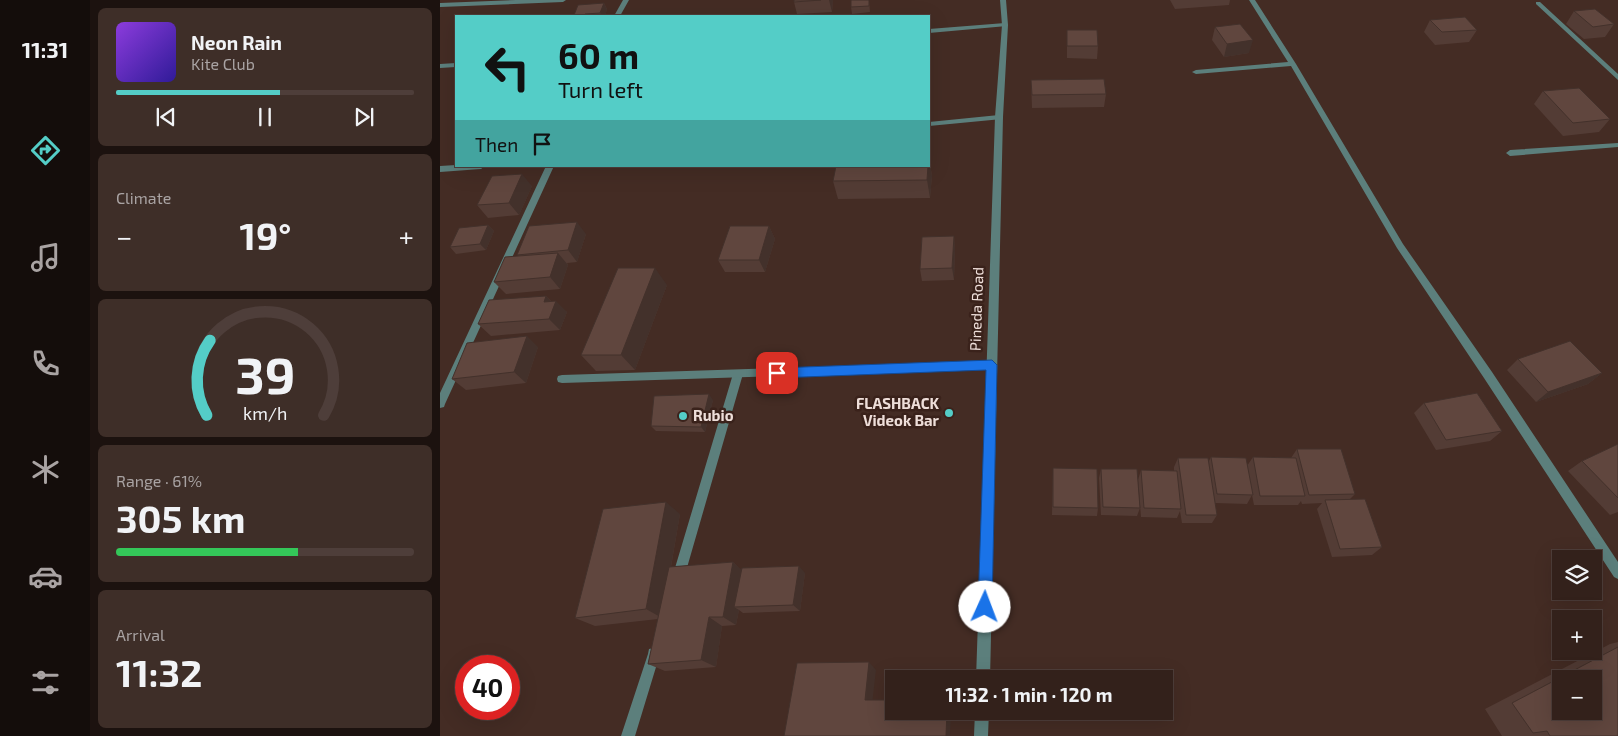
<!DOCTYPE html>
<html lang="en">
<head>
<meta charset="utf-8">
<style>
  :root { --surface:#33211b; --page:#3e2e28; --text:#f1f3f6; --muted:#a9a3a3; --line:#4e3e3a; --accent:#54cdc7 }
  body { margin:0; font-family:"Exo 2",sans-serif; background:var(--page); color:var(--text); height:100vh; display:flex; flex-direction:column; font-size:19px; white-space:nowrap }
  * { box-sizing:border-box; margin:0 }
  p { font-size:16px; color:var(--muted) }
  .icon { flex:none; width:28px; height:28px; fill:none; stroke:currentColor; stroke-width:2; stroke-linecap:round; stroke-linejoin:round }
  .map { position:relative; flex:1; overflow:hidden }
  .sheet { display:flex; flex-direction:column; gap:8px; padding:8px; background:#1c120f; width:350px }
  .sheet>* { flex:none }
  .top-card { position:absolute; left:15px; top:15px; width:475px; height:152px; border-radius:0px; box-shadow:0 5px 20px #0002,0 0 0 1px var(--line); background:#54cdc7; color:#111; overflow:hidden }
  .controls { position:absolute; left:1112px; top:550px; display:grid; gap:10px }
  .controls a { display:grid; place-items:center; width:50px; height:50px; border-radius:0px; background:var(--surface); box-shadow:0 5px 20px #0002,0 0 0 1px var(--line); font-size:25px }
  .speed { position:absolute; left:15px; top:655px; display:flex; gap:10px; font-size:25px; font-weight:700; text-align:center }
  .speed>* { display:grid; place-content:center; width:65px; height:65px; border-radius:50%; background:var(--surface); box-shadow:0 5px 20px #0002,0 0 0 1px var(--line); line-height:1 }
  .speed .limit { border:8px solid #d22; background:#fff; color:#111 }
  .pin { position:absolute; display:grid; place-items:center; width:42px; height:42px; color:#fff; margin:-21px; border-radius:10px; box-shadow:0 2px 8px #0006 }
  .me { position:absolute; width:55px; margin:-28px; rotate:2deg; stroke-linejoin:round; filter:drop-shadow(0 0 4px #0008) }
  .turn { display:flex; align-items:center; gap:18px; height:105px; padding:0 20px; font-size:22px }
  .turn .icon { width:65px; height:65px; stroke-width:2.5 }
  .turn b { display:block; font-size:35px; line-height:42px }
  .then { display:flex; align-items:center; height:48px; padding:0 20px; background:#0003; gap:10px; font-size:19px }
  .big { font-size:38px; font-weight:700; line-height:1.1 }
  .sheet .card { flex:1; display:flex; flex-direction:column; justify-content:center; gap:8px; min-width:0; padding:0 18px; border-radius:8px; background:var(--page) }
  .sheet .dial { align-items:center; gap:0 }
  .dial svg { height:130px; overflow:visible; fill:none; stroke:var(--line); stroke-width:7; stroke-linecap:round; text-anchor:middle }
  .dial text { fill:var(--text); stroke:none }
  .song { display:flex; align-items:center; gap:15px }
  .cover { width:60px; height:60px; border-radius:8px; background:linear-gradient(135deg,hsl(270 70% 55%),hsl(250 70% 35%)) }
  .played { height:5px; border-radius:2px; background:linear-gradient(90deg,var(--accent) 55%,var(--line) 55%) }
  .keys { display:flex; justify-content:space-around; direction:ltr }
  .heat { display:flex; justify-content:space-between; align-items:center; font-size:28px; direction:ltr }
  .charge { height:8px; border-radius:4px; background:linear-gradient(90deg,#34c759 61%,var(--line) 0) }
  .trip { position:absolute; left:445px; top:670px; width:288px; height:50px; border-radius:0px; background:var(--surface); box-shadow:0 5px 20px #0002,0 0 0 1px var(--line); font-weight:700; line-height:50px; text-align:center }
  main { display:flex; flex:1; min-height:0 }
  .tab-bar { display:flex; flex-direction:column; width:90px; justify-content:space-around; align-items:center; background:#140d0b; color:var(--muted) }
  .tab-bar .icon { width:35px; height:35px }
  .tab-bar .selected { color:var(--accent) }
  .tab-bar b { font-size:22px; color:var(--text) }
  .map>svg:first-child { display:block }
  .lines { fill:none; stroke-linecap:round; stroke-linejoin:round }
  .service { fill:#5c7f7c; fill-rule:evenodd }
  .minor { fill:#5c7f7c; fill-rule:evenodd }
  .tertiary { fill:#5c7f7c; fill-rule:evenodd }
  .wall { fill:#533c35 }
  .shaded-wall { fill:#43312b }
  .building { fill:#60463e; stroke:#43312b; fill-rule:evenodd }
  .route { fill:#1a73e8; stroke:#114b97 }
  .poi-dot { fill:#54cdc7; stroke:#3a221b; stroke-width:2 }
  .labels { text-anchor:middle; stroke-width:5; stroke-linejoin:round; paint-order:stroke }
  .street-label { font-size:15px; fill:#eeded9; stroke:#3a221b }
  .poi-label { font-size:15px; font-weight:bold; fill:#eeded9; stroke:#3a221b; text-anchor:end }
</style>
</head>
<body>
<main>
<nav class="tab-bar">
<b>11:31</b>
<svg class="icon selected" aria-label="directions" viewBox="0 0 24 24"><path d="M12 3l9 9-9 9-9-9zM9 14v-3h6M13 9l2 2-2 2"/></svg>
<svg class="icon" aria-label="music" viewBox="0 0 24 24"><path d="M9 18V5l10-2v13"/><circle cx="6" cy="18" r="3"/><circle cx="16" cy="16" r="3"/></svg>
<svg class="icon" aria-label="phone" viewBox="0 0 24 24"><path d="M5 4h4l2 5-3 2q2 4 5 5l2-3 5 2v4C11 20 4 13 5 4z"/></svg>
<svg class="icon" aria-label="climate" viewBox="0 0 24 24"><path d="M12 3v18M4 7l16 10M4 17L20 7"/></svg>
<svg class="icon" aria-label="car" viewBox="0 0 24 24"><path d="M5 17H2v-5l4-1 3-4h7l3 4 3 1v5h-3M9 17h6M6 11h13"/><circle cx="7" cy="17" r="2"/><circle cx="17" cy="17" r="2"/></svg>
<svg class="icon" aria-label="filters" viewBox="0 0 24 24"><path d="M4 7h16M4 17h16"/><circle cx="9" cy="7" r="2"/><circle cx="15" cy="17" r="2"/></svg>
</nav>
<section class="sheet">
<div class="card">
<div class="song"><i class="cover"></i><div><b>Neon Rain</b><p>Kite Club</p></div></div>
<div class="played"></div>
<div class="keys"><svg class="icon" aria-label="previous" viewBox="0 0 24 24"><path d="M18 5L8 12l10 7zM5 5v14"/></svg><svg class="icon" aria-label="pause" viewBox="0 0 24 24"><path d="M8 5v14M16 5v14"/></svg><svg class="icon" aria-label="next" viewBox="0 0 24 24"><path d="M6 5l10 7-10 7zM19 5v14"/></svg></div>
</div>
<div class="card"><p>Climate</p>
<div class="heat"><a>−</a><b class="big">19°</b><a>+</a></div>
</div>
<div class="card dial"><svg viewBox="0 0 100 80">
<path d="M14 69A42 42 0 1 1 86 69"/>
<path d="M14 69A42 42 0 0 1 16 23" stroke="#54cdc7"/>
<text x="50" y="56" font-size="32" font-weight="700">39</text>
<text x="50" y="72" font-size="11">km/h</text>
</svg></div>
<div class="card"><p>Range · 61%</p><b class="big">305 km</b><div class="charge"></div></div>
<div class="card"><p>Arrival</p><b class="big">11:32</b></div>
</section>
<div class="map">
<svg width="1178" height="736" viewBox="0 0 1178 736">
  <rect width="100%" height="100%" fill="#442c24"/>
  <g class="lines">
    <path class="service" d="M 298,370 L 302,371 L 303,374 L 244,578 L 242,582 L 238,584 L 234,582 L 232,578 L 293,374 L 294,371 Z
      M 214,648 L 219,649 L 220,654 L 195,736 L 181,736 L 208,654 L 209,649 Z"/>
    <path class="minor" d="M 76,0 L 126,0 L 123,2 L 0,7 L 0,3 Z
      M 183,0 L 189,0 L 180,16 L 174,16 Z
      M 809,0 L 815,0 L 856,64 L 963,244 L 1052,372 L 1178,562 L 1178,579 L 1174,577 L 1044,378 L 957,248 L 851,66 L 756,74 L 752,72 L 756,70 L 848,62 Z
      M 1096,2 L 1100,2 L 1178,74 L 1178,80 L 1096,4 Z
      M 565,23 L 568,25 L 567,26 L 489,33 L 489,29 Z
      M 16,63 L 16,67 L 0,68 L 0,64 Z
      M 559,115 L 563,117 L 562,119 L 489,126 L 489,122 Z
      M 1178,143 L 1178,147 L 1070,156 L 1066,153 L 1070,150 Z
      M 16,165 L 16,166 L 45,166 L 41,169 L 0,172 L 0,166 Z
      M 106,166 L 114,166 L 5,404 L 4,407 L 0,408 L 0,393 Z
      M 552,361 L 556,362 L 557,365 L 556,368 L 552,369 L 122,383 L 118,382 L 117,379 L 118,376 L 122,375 Z"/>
    <path class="tertiary" d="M 560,0 L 566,0 L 568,25 L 563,117 L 550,679 L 536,679 L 555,117 L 562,25 Z
      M 535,711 L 549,711 L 548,736 L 534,736 Z"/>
  </g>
  <path class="wall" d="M 354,0 L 393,0 L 392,12 L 357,14 L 354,2 Z
    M 429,0 L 430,12 L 412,14 L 411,7 Z
    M 730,0 L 790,0 L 789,5 L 735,9 Z
    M 164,3 L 167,9 L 165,16 L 123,16 L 134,15 Z
    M 1134,11 L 1174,24 L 1165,37 L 1144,39 L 1126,24 Z
    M 990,20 L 1037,30 L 1029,42 L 995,45 L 984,32 Z
    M 775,27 L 809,53 L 784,57 L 772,40 Z
    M 627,30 L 658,46 L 657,59 L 627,58 Z
    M 591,80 L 666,94 L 664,107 L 592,108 Z
    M 1103,91 L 1170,119 L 1159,132 L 1123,136 L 1094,104 Z
    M 489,157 L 492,176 L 490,198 L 398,199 L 393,181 Z
    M 92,186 L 79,215 L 48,218 L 37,205 Z
    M 48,225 L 54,231 L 46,250 L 16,254 L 10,247 Z
    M 329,226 L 335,239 L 325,272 L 285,272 L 278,260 Z
    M 146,234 L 137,262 L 127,263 L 128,265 L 120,289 L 66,294 L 54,282 L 79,256 L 77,255 Z
    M 514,236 L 515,249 L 514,280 L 482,281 L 480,269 Z
    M 227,285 L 195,370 L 156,371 L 141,355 Z
    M 106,296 L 111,301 L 127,312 L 120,330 L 51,336 L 38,324 Z
    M 98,347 L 86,383 L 26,390 L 12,379 Z
    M 1078,359 L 1162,373 L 1148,384 L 1096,402 L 1067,370 Z
    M 273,400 L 265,432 L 216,431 L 211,426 Z
    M 984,403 L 1062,431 L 1050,441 L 996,450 L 974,413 Z
    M 1178,444 L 1178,512 L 1170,515 L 1128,471 L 1142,461 Z
    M 857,449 L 915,494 L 910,499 L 942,547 L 932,555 L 892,557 L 877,509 L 882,503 L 862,504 L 861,501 L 858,505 L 814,505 L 812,495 L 807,504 L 775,503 L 777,515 L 772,523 L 742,523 L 740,511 L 737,518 L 701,517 L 698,480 L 701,470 L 734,471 L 734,467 L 738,458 L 769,461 L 771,457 L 807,466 L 813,457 L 851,458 Z
    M 613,468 L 658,508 L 657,516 L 612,515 Z
    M 661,469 L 700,508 L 697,516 L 661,515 L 659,478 Z
    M 240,514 L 231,567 L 293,562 L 301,570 L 365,573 L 360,611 L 303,613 L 299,610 L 296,625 L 282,626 L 276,667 L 225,671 L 208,664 L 218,619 L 155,626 L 135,618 Z
    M 1178,642 L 1178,736 L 1062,736 L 1045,709 L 1170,644 Z"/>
  <path class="shaded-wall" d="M 389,0 L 393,0 L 392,12 Z
    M 164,3 L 167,9 L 165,16 L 162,16 L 160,13 Z
    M 813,40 L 809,53 L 784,57 L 787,44 Z
    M 489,157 L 492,176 L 490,198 L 487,180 Z
    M 82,174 L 92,186 L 79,215 L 69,203 Z
    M 137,222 L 146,234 L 137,262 L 128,250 Z
    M 48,225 L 54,231 L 46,250 L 40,244 Z
    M 329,226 L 335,239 L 325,272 L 319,260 Z
    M 514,236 L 515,249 L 514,280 L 512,268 Z
    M 118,253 L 128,265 L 120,289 L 110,277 Z
    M 215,268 L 227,285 L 195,370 L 181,355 Z
    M 106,296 L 114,305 L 116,301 L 127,312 L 120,330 L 109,319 L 104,302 Z
    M 87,336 L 98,347 L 86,383 L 74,372 Z
    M 1162,373 L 1148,384 L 1096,402 L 1108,392 Z
    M 269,394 L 273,400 L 265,432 L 261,427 Z
    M 226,502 L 240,514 L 222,618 L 206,609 Z
    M 293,562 L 305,573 L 294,607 L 299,610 L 296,625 L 283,617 Z
    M 359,566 L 365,573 L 360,611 L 353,605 Z
    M 269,617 L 282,626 L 276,667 L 261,660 Z
    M 429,662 L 436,670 L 432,705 L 425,700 Z
    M 507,711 L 511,711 L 510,736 L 506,736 Z"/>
  <path class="building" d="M 354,0 L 381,0 L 354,2 Z
    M 411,0 L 429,0 L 429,6 L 411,7 Z
    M 164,3 L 160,13 L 145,14 L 144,16 L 123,16 L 134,15 L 138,5 Z
    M 1155,9 L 1174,24 L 1153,27 L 1134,11 Z
    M 1025,17 L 1037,30 L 1002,32 L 990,20 Z
    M 800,24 L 813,40 L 787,44 L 775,27 Z
    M 627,30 L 657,30 L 658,46 L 627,46 Z
    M 664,79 L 666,94 L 592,95 L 591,80 Z
    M 1139,88 L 1170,119 L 1133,123 L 1103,91 Z
    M 396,166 L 488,166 L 487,180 L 393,181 Z
    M 82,174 L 69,203 L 37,205 L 52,176 Z
    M 137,222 L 128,250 L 77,255 L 89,226 Z
    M 48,225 L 40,244 L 10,247 L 19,228 Z
    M 290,226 L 329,226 L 319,260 L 278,260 Z
    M 514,236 L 512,268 L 480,269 L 482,237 Z
    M 118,253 L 110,277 L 54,282 L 65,257 Z
    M 178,268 L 215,268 L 181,355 L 141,355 Z
    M 106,296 L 104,302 L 116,301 L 109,319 L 38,324 L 49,300 Z
    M 87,336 L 74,372 L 12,379 L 27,343 Z
    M 1130,341 L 1162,373 L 1108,392 L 1078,359 Z
    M 1037,393 L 1062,431 L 1006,440 L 984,403 Z
    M 269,394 L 261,427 L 211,426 L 214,396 Z
    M 1178,444 L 1178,498 L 1142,461 Z
    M 857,449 L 901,449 L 915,494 L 869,495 Z
    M 771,457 L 806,458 L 813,495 L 777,494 Z
    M 813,457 L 856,458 L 865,496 L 820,496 Z
    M 738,458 L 768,458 L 777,515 L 746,515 Z
    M 613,468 L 657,469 L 658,508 L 613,507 Z
    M 661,469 L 697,469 L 700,508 L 663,507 Z
    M 701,470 L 737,471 L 741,509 L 704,508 Z
    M 925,499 L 942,547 L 900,549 L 885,500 Z
    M 226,502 L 206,609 L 135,618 L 163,509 Z
    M 293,562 L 283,617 L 269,617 L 261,660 L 208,664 L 229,567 Z
    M 359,566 L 353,605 L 294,607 L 302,568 Z
    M 1178,647 L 1178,736 L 1110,736 L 1107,731 L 1093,733 L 1072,703 ZM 1121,679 L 1154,679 L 1154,711 L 1121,711 Z
    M 429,662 L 425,700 L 454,700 L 454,711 L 507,711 L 506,736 L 344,736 L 357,663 Z"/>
  <path class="route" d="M 552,360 L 557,365 L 552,607 L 550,612 L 545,614 L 540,612 L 538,607 L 546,370 L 337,378 L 331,373 L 337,368 Z"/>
  <g class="poi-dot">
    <circle cx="509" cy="413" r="5"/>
    <circle cx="243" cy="416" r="5"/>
  </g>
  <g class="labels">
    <g class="street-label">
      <text transform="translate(537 309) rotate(-88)" y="5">Pineda Road</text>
    </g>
    <g class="poi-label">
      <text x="499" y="409">FLASHBACK<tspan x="499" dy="17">Videok Bar</tspan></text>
      <text x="253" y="421" text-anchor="start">Rubio</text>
    </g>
  </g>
</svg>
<div class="controls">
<a><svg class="icon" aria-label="layers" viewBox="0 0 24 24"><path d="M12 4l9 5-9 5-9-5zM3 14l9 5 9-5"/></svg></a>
<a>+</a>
<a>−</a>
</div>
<div class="speed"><div class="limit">40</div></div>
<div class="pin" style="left:337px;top:373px;background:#d93025"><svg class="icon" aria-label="arrive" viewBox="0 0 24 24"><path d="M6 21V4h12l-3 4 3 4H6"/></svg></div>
<svg class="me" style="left:545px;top:607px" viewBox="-20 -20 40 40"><circle r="19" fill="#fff"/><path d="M0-13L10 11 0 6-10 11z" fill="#1a73e8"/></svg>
<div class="trip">11:32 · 1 min · 120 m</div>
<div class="top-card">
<div class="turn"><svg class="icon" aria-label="left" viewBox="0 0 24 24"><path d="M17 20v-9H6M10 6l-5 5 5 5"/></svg><div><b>60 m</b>Turn left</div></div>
<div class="then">Then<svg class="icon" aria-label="arrive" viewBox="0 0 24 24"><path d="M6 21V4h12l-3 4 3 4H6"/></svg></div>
</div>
</div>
</main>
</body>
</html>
